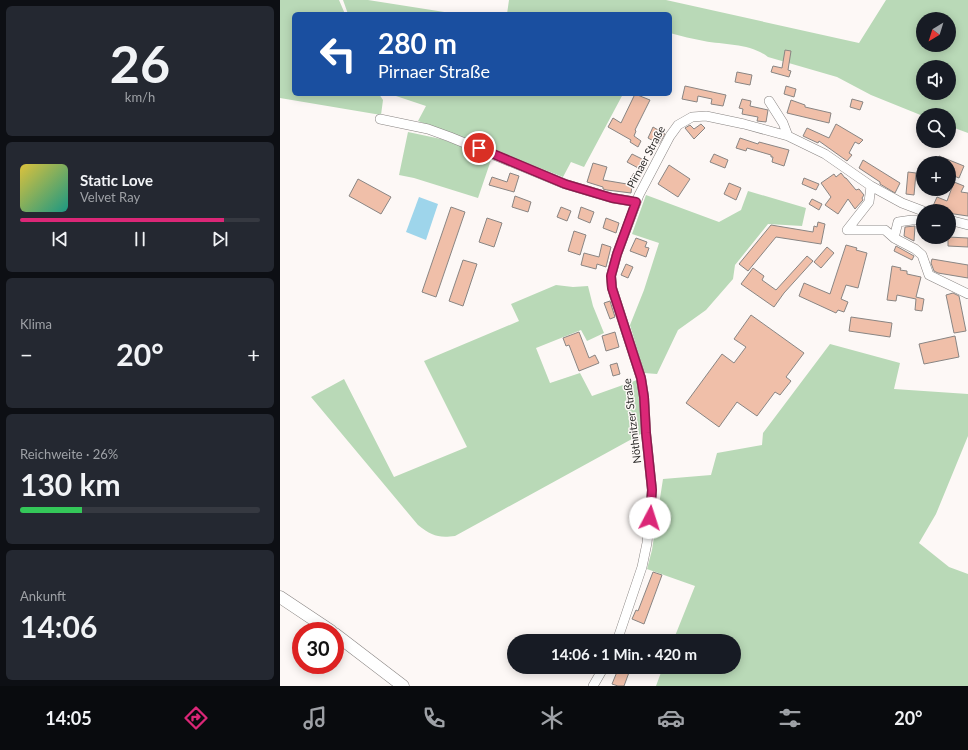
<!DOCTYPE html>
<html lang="de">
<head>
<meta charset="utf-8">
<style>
  :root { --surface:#171b24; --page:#242831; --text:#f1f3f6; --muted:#9ea1a6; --line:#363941; --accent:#db2777 }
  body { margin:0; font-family:Lato,sans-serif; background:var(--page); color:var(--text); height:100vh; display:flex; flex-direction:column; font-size:15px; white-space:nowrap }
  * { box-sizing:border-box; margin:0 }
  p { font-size:13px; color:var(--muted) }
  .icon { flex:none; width:22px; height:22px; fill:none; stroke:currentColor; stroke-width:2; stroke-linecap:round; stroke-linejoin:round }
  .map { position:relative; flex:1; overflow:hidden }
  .sheet { display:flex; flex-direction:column; gap:6px; padding:6px; background:#0d0f14; width:280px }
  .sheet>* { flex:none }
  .guide { position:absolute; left:12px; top:12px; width:380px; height:84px; border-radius:6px; box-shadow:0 2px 10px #0003; background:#1a4fa0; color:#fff; overflow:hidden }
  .needle { width:26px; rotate:218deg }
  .controls { position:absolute; left:636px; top:12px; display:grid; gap:8px }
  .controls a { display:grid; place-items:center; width:40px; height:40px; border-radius:50%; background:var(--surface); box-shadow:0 2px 10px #0003; font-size:20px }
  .speed { position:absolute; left:12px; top:622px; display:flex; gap:8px; font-size:20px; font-weight:700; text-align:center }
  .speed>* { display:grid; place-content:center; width:52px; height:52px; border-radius:50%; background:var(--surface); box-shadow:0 2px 10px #0003; line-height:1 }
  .speed .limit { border:6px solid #d22; background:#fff; color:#111 }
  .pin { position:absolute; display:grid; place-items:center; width:34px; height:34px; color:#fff; margin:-17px; border:2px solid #fff; border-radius:50%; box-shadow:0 1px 4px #0007 }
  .me { position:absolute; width:44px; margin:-22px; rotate:5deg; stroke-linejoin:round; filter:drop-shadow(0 0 3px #0008) }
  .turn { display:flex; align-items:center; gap:14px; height:84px; padding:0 20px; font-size:18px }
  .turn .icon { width:52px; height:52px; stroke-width:2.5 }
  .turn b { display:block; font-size:28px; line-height:34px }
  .big { font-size:30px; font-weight:700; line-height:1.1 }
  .sheet .card { flex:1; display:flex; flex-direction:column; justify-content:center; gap:6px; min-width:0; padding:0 14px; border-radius:6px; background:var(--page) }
  .sheet .dial { align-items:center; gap:0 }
  .dial b { font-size:52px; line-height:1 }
  .song { display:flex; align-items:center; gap:12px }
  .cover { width:48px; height:48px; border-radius:6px; background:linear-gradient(135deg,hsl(50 70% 55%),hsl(170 70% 35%)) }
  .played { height:4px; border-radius:2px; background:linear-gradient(90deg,var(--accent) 85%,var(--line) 85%) }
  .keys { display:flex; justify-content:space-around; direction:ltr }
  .heat { display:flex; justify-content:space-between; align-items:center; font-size:22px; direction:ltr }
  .charge { height:6px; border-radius:3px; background:linear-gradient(90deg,#34c759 26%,var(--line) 0) }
  .trip { position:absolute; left:227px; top:634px; width:234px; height:40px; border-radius:20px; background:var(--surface); box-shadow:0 2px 10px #0003; font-weight:700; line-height:40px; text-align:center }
  .tabs { display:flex; height:64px; justify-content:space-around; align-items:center; background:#090b0e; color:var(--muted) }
  .tabs .icon { width:28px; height:28px }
  .tabs .active { color:var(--accent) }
  .tabs b { font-size:18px; color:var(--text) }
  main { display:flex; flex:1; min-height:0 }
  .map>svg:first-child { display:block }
  .green { fill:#b9d9b7; fill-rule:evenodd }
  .water { fill:#9ed5eb }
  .building { fill:#f0bfa9; stroke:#898583 }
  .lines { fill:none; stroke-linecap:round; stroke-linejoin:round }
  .minor-casing { stroke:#888482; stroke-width:10 }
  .secondary-casing { stroke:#888482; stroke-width:13 }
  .minor { stroke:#fff; stroke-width:9 }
  .secondary { stroke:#fff; stroke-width:12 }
  .route-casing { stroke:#8e194d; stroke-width:10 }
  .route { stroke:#db2777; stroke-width:7 }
  .labels { text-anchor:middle; stroke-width:3; stroke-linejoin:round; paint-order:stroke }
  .street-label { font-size:11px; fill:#2e2d2c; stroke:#fdf8f6 }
</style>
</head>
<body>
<main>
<section class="sheet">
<div class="card dial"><b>26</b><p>km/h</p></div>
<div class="card">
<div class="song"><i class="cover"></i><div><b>Static Love</b><p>Velvet Ray</p></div></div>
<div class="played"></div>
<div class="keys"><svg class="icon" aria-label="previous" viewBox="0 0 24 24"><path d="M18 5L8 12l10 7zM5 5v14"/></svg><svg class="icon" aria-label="pause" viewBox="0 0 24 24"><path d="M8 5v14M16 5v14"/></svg><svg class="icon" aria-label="next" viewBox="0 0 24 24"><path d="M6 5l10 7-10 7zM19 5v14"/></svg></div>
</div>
<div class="card"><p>Klima</p>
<div class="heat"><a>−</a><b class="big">20°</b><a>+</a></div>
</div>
<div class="card"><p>Reichweite · 26%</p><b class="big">130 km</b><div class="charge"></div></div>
<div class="card"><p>Ankunft</p><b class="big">14:06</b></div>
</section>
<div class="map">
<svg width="688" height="686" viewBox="0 0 688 686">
  <rect width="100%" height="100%" fill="#fdf8f6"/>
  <path class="green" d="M 0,0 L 59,0 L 65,14 L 14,14 L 14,94 L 99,94 L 103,100 L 101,115 L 0,98 Z
    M 63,0 L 88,0 L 177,14 L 68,14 Z
    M 229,0 L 386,0 L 579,43 L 606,0 L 688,0 L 688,133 L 669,126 L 669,115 L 643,116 L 591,95 L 557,77 L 488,57 C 470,43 445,45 424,41 C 413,39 401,36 390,33 L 390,14 L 227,14 ZM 643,19 L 669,19 L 669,45 L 643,45 ZM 643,67 L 669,67 L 669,93 L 643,93 Z
    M 110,94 L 343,94 L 304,167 L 291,162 L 283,177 L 138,121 L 146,106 Z
    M 128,132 L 161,139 L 212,157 L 198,198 L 134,178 L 119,175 Z
    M 468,191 L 526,208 L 522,226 L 488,224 L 455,265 L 453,279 L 426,310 L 398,330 L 377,374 L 364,373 L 350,325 L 364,290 L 379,243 L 352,234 L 366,195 L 439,222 L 461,210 Z
    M 276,285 L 293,287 L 308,286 L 313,306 L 324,333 L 307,341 L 301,330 L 256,348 L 270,383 L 300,373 L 312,396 L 357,380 L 359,392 L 361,434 L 175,536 C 158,538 152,536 138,525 L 31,397 L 64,379 L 114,477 L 187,447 L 144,361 L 239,321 L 231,304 Z
    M 550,344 L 620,363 L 614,389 L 688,394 L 688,436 L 656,514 L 639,543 L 669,567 L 688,574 L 688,686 L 376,686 L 383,667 L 454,667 L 454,641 L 393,641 L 415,586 L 367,569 L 372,550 L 383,479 L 431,475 L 437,453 L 482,445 L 483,433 Z"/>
  <path class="water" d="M 139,197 L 158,204 L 146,240 L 126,232 Z"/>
  <path class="building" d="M 505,50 L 511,51 L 508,70 L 511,71 L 509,77 L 491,72 L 493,66 L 502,68 Z
    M 457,72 L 472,75 L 470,85 L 455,82 Z
    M 405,86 L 446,95 L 443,106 L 431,104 L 432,99 L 418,96 L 417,102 L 402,99 Z
    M 506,86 L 516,89 L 514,97 L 504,94 Z
    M 355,94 L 370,100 L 355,130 L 356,131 L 354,136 L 361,141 L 358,147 L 350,142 L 351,140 L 328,127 L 333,118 L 341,123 Z
    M 462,99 L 471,101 L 470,106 L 488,110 L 486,122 L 477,121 L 478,117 L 462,114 L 463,109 L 459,108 Z
    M 572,99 L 583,102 L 580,110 L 570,107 Z
    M 511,100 L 525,105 L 525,107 L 551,113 L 549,123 L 507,113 Z
    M 421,124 L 425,128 L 414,139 L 405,128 L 410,125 L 414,129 Z
    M 556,124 L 583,140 L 579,144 L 575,142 L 569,153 L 572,155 L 567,161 L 539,141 L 538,143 L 523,136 L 527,128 L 549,138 Z
    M 373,127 L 385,134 L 379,144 L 368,138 Z
    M 460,138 L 478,144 L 479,142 L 509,150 L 504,166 L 492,162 L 493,157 L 491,157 L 491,155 L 467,148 L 466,151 L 456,148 Z
    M 352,154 L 364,160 L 360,169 L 347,162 Z
    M 434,154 L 448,160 L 445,168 L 430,162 Z
    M 659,156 L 684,166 L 679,178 L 669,174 L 669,163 L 656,163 Z
    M 583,160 L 620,183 L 615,193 L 600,184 L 600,182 L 579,168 Z
    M 313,163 L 327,167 L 323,180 L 347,184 L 354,173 L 351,193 L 327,190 L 323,189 L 323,187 L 307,182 Z
    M 389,165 L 410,179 L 398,197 L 378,184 Z
    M 628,172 L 636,173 L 634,195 L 626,194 Z
    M 230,173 L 239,176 L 234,192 L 209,185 L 212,177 L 227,182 Z
    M 561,173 L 565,178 L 566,178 L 576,190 L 579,189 L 584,195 L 582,198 L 583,200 L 575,209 L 568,199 L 558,214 L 545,205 L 551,197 L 541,183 L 554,174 L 556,177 Z
    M 524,178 L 539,184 L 536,190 L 522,184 Z
    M 78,179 L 111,197 L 101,214 L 69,196 Z
    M 674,182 L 684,186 L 681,192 L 688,193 L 688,216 L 674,214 L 669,212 L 669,211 L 653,206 L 657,197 L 667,201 Z
    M 449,183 L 461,188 L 456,200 L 444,194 Z
    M 235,196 L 251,202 L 248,212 L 232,207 Z
    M 532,199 L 542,204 L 539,210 L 529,204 Z
    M 171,207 L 185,212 L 156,297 L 142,292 Z
    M 281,207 L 291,211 L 287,221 L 277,217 Z
    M 301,207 L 314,212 L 310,223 L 298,218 Z
    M 207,218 L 222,223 L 214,247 L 199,242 Z
    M 326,218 L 339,223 L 336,233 L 323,228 Z
    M 538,222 L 545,224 L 541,244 L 496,237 L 468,271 L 459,264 L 491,225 L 533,232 L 534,226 L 537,227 Z
    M 635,226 L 634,241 L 624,236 L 625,227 Z
    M 294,231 L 306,235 L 300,255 L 288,251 Z
    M 668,237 L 688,238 L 688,247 L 668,246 Z
    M 356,238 L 367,242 L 365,247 L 369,248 L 366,257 L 350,251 Z
    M 322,244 L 331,247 L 326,267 L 317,264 L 316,269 L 301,265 L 304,253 L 319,257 Z
    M 566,245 L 577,248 L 576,250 L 587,253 L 578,288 L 566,285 L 561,299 L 568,302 L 564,312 L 558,310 L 556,313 L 519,296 L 524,283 L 550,294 Z
    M 616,246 L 634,256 L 632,260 L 614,251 Z
    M 547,247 L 554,253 L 541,268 L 534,262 Z
    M 527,256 L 533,261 L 504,293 L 494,307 L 461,284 L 473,268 L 484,276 L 482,280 L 496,290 Z
    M 652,259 L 688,265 L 688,278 L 658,273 L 654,271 L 651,263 Z
    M 183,260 L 197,264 L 183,306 L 169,301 Z
    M 346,264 L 353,267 L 348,278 L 341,275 Z
    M 612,266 L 621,268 L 620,270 L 627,271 L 627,274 L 641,277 L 636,297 L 644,299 L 642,311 L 635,310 L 636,299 L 617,295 L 616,301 L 607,300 Z
    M 673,293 L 679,296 L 686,331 L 674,333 L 666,295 Z
    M 330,301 L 335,317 L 330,319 L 324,303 Z
    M 471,315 L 524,353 L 506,377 L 511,381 L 500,395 L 495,392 L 477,416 L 457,402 L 439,427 L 406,403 L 442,354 L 454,363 L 466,347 L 454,339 Z
    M 571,317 L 612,323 L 610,337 L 569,331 Z
    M 299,332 L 309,358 L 315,355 L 319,363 L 299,371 L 289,345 L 286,346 L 283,338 Z
    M 335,332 L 339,347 L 326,351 L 322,336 Z
    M 675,336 L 679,357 L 644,364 L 639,344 Z
    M 337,363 L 340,374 L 333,376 L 330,365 Z
    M 373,572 L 382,575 L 364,624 L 352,619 L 356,610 L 358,611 Z
    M 339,667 L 351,667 L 344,686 L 338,686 L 332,684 Z"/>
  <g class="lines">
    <g class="minor-casing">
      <path id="minor" d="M 489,101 L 503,123 L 508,136
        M 100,119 L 148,129 L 170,137 L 285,184 L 332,198 L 356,202
        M 591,186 L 589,202 L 567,230 L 605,230 L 614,238 L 635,249 L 642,255 L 649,275 L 688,294
        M 669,220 L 688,225
        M 614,238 L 618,222 L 632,220 L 643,220
        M 337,641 L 362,567 L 367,543 L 372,490 L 366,433 L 364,397 L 361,378 L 332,288 L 331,276 L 337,254 L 359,195 L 390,136 L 398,125 L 412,117 L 426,116 L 464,124 L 508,136 L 545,154 L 591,186 L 622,203 L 643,211
        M 313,686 L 324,667"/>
    </g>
    <g class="secondary-casing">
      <path id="secondary" d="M 0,597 L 51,631
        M 55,634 L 123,686"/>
    </g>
    <use href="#minor" class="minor"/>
    <use href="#secondary" class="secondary"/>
  </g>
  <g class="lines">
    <g class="route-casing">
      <path id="route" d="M 199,148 L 285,184 L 332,198 L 356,202 L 337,254 L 331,276 L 332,288 L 361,378 L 364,397 L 366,433 L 372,490 L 370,518"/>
    </g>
    <use href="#route" class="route"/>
  </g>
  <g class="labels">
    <g class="street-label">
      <text transform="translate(366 157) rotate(-62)" y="4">Pirnaer Straße</text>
      <text transform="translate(352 421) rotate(-97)" y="4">Nöthnitzer Straße</text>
    </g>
  </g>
</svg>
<div class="controls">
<a><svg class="needle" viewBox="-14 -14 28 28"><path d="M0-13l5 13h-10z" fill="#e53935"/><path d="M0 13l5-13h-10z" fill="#9ea1a6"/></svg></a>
<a><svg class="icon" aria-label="sound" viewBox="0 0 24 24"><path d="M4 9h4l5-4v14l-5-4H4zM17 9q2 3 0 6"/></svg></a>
<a><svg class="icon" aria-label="search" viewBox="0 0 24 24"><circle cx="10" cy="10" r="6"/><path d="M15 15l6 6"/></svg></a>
<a>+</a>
<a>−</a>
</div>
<div class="speed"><div class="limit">30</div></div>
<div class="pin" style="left:199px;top:148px;background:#d93025"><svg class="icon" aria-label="arrive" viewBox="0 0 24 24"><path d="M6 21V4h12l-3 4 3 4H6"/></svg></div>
<svg class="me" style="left:370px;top:518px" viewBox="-20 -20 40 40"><circle r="19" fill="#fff"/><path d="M0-13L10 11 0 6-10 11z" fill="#db2777"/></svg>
<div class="trip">14:06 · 1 Min. · 420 m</div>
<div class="guide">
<div class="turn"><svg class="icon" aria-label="left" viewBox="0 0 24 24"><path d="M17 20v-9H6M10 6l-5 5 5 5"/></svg><div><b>280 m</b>Pirnaer Straße</div></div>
</div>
</div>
</main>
<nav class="tabs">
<b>14:05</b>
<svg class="icon active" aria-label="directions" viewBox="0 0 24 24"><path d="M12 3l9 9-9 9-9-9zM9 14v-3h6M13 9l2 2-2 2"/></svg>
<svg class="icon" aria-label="music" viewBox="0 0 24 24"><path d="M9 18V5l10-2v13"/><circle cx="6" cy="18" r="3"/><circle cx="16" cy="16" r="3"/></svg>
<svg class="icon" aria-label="phone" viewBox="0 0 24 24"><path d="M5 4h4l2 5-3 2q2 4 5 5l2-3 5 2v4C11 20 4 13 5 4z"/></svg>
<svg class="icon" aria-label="climate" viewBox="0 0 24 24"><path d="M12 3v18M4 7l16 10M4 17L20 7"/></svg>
<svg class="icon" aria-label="car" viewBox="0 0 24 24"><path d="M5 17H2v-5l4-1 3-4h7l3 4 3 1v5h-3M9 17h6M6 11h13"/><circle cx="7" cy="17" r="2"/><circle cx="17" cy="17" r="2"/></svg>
<svg class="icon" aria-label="filters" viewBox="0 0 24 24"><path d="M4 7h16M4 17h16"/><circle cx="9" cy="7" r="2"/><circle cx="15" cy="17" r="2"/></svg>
<b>20°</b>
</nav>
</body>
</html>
